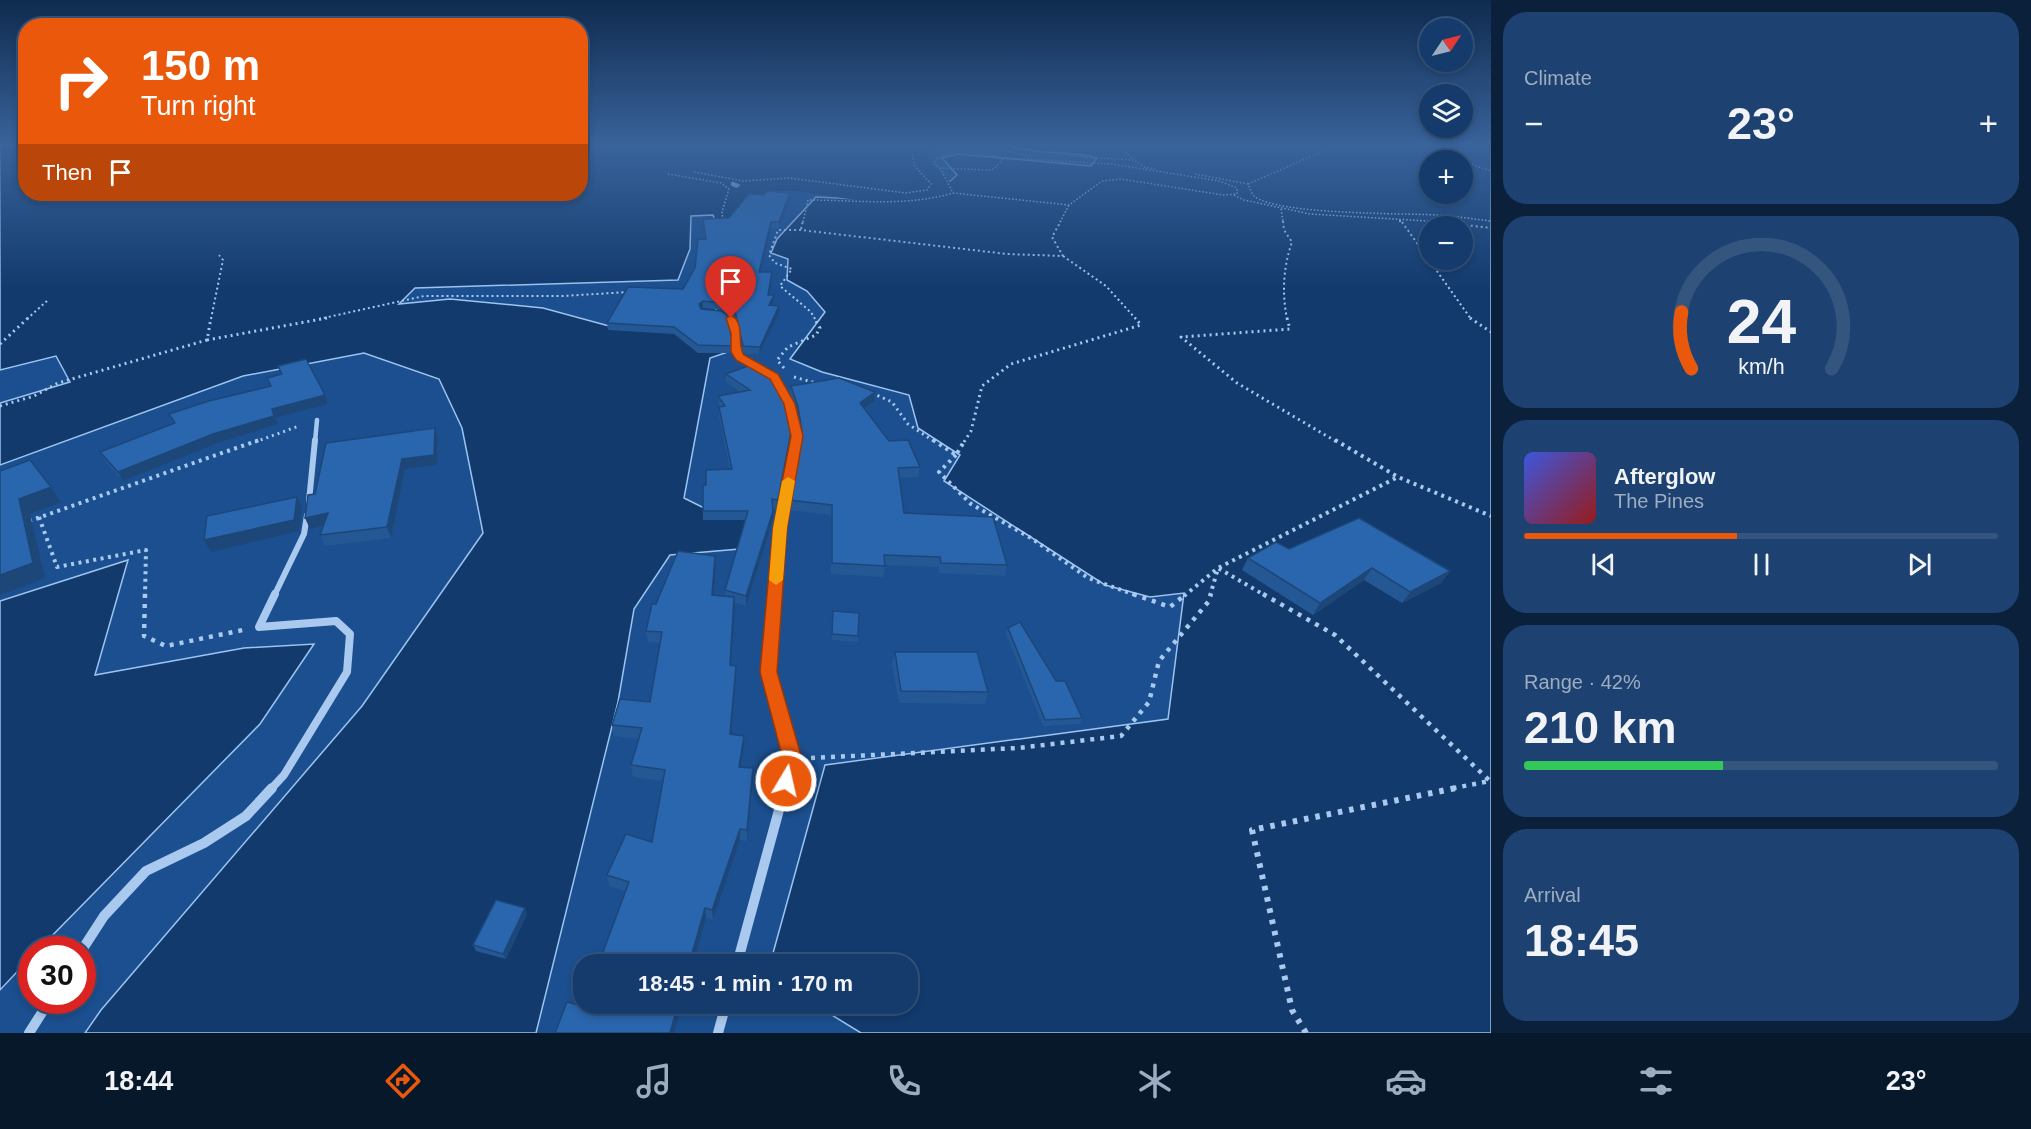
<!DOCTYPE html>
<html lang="en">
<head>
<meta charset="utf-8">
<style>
  :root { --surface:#143b6b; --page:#1d4271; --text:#f1f3f6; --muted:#9dadc1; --line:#33557e; --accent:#ea580c }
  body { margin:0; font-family:Arial,sans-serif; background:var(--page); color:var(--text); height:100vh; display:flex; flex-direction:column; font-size:22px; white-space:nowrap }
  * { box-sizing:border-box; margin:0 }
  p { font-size:20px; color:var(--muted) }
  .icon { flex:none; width:33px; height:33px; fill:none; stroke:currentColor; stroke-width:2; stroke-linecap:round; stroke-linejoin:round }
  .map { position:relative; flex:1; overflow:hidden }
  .panel { display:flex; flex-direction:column; gap:12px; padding:12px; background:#0b203b; width:540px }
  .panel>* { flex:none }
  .banner { position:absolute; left:18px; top:18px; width:570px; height:183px; border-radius:24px; box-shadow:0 3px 9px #0003,0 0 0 2px var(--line); background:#ea580c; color:#fff; overflow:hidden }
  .needle { width:39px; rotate:55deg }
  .controls { position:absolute; left:1419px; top:18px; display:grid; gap:12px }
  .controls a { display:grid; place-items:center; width:54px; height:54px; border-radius:50%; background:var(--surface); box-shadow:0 3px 9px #0003,0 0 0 2px var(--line); font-size:30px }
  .speed { position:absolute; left:18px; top:936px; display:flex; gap:12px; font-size:30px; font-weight:700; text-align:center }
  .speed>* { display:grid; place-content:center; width:78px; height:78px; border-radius:50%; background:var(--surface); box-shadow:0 3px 9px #0003,0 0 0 2px var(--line); line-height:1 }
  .speed .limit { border:9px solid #d22; background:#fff; color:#111 }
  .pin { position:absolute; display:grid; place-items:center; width:51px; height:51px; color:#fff; margin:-62px -26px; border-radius:50% 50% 50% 0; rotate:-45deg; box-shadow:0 0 6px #0007 }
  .pin .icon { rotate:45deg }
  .me { position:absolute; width:66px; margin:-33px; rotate:9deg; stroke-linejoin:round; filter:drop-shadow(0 0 4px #0008) }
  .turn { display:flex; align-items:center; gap:21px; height:126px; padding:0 24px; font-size:27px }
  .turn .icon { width:78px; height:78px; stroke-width:2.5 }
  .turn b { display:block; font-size:42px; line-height:51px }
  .then { display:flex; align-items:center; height:57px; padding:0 24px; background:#0003; gap:12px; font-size:22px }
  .big { font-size:45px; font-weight:700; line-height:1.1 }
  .panel .tile { flex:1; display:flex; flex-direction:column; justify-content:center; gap:9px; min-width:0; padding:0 21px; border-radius:24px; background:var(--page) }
  .panel .dial { align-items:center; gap:0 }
  .dial svg { height:156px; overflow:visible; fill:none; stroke:var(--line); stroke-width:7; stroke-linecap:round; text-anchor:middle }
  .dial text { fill:var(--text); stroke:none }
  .song { display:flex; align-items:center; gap:18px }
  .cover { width:72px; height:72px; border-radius:9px; background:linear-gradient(135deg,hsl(230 70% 55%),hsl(0 70% 35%)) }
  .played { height:6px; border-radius:3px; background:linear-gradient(90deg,var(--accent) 45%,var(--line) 45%) }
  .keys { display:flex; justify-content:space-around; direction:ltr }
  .heat { display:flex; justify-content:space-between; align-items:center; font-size:33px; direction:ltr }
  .charge { height:9px; border-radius:4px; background:linear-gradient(90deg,#34c759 42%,var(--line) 0) }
  .trip { position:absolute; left:573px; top:954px; width:345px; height:60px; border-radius:24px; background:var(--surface); box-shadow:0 3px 9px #0003,0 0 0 2px var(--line); font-weight:700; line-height:60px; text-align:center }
  .tab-bar { display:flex; height:96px; justify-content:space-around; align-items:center; background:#08182b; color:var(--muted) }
  .tab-bar .icon { width:42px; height:42px }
  .tab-bar .current { color:var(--accent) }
  .tab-bar b { font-size:27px; color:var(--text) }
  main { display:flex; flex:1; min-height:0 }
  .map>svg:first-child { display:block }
  .water { fill:#123a6d; stroke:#9cc4f0; stroke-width:1.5; fill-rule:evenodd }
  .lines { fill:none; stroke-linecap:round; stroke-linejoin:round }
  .stream { stroke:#9cc4f0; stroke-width:4.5 }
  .river { fill:#123a6d; fill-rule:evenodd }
  .path-far5 { stroke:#a9c9ee; stroke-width:1.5; stroke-dasharray:1.5 2; stroke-linecap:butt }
  .path-far4 { stroke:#a9c9ee; stroke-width:2; stroke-dasharray:2 3; stroke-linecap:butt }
  .path-far3 { stroke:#a9c9ee; stroke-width:3; stroke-dasharray:2 4; stroke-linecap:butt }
  .path-far2 { stroke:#a9c9ee; stroke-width:4; stroke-dasharray:3 4.5; stroke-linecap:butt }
  .path-far1 { stroke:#a9c9ee; stroke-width:4.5; stroke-dasharray:4 6; stroke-linecap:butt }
  .path { stroke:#a9c9ee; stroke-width:6; stroke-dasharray:4.5 7; stroke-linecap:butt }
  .minor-far4 { stroke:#a9c9ee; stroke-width:4 }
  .minor-far3 { stroke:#a9c9ee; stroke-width:4.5 }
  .minor-far2 { stroke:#a9c9ee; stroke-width:6 }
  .minor-far1 { stroke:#a9c9ee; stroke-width:8 }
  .minor { stroke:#a9c9ee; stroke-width:10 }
  .wall { fill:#245895 }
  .shaded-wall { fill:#1d4779 }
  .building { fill:#2a66ad; stroke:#1d4779; stroke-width:1.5 }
  .route { fill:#ea580c; stroke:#983908; stroke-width:1.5 }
  .slow { fill:#f59e0b }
</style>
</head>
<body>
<main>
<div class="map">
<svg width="1491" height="1033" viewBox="0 0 1491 1033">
  <rect width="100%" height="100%" fill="#1b4f8f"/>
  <path class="water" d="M 0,145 L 25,145 L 26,194 L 580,194 L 581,145 L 923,145 L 918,155 L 937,173 L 935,190 L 902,197 L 822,185 L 772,180 L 745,188 L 731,211 L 731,274 L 712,319 L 732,335 L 731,351 L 710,358 L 684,498 L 708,510 L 755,515 L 751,548 L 670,555 L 634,609 L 618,702 L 536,1033 L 85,1033 L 101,1010 L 362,706 L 483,533 L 462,428 L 439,379 L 364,353 L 243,376 L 0,465 L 0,403 L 70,382 L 56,356 L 0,370 ZM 713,215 L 719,233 L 679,319 L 609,326 L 543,308 L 450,299 L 399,304 L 415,288 L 678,280 L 690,249 L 691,216 Z
    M 1011,145 L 1491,145 L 1491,1033 L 861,1033 L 814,1004 L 908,1004 L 908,964 L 770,964 L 825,765 L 1168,719 L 1184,593 L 1150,597 L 1105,585 L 944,481 L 960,455 L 918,428 L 909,395 L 822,372 L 790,359 L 825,312 L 807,291 L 787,280 L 788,259 L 771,253 L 777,239 L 816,197 L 878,200 L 934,196 L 957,175 L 942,158 L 957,154 L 1091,166 L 1097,158 C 1070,149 1037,157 1011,145 ZM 1430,160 L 1462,160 L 1462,194 L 1430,194 ZM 1430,226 L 1462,226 L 1462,260 L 1430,260 Z
    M 128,560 L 95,675 L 244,648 L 314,644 L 260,724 L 39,949 L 32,950 L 31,957 L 0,990 L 0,601 Z"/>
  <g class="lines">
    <path class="stream" d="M 733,184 L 749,191"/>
    <path class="river" d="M 908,145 L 930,145 L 927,152 L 930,160 L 953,186 C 928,222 832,193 793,191 C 782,191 767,190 758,198 C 749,205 746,221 742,231 C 748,247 745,270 735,284 L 723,287 L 711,284 L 706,277 L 715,243 L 712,231 C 719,216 725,199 738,187 C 766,162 870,184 907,189 L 924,184 L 907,162 L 903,152 Z"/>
    <path class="path-far5" d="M 977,145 L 1029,156 L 1030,159
      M 993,145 L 1083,157 L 1134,160 L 1144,167 L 1155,169
      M 1118,145 L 1133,159
      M 1397,145 L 1422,147 L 1426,145
      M 1422,147 L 1440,156 L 1459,160
      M 954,151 L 937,159 L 934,164 L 940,168 L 989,170 L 994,169 L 1004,158
      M 1462,161 L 1491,171
      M 940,168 L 953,193 L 1069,205 L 1102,181 L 1121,179 L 1223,195 L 1237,194 L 1237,188 L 1219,181 L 1112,164 L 1005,158 L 940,147 L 943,145
      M 694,172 L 743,181 L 789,178 L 906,193 L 927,190 L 931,184 L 914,165 L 911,145
      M 668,174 L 721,183 L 729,189 L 722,212 L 723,222
      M 1195,174 L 1248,184 C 1250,188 1251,193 1254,196 C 1276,215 1403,213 1436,215 C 1455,216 1473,219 1491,221
      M 1248,184 L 1337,145
      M 1234,195 L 1244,200 L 1310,214 L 1444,222
      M 1281,209 L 1283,222
      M 803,222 L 808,200 C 857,200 905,207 953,193
      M 1060,222 L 1069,205"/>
    <path class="path-far4" d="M 1283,221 L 1284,230 L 1292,242 C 1283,268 1282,293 1287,319
      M 1399,221 L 1404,221
      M 1431,221 L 1491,228
      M 1402,222 L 1471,319
      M 801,229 L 803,221
      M 1063,256 L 1106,286 L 1136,319
      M 27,319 L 48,300
      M 211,319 L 223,260 L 219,255
      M 319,319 L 424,296 L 563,296 L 628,292
      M 815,319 L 811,312 L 780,286 L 792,269 L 775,263 L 769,255 L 778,230 L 801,230 L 1007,254 L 1063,256 L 1052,237 L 1061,221"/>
    <path class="path-far3" d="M 1287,318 L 1290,329 L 1181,337 L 1237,383 L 1337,442
      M 1470,318 L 1491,332
      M 207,340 L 327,318
      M 0,344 L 28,318
      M 784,368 L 777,360 L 788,347 L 816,335 L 820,328 L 814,318
      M 794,377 L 816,383
      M 872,393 L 892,402 L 908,424 L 935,442
      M 0,406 L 34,396 L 58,383 L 207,340 L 211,318
      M 255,442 L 299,426
      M 964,442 L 971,431 L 982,386 L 1011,364 L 1141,325 L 1135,318"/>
    <path class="path-far2" d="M 933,440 L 956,455 L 965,440
      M 1335,440 L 1398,477 L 1491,516
      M 956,455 L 939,472 L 971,504 L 1031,538 L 1088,578 L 1138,596
      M 39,517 L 57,567 L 146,550 L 145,596
      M 29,521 L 259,440
      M 1184,596 L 1218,568 L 1398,477
      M 1210,596 L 1218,568 L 1266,596"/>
    <path class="path-far1" d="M 145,594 L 144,636 L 166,646 L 243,630
      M 1133,594 L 1170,607 L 1186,594
      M 1263,594 L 1335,635 L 1490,781 L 1449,789
      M 811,758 L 1018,748 L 1121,736 L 1149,702 L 1159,661 L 1209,601 L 1211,594"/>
    <path class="path" d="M 1306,1033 L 1292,1010 L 1252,830 L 1456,788"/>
    <path class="minor-far4" d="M 720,314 L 731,319"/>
    <path class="minor-far3" d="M 731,318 C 742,347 724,351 758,366
      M 778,385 L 789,404 L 796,442
      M 315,442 L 317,420"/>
    <path class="minor-far2" d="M 309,501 L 315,440
      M 274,596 L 304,534 L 307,515
      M 775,596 L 780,528 L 796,440"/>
    <path class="minor-far1" d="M 775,594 L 769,672 L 793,759 L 785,789
      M 271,789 L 284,775 L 347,672 L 350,634 L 336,621 L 259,627 L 275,594"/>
    <path class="minor" d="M 82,950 L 104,916 L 146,871 L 204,843 L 246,816 L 272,788
      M 737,964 L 785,788
      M 29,1033 L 50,1000
      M 718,1033 L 726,1004"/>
  </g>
  <path class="wall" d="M 790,193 L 790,199 L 779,228 L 771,228 L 760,272 L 772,279 L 769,295 L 774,295 L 773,302 L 772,305 L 779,313 L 759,354 L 743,354 L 734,314 L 723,310 L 703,308 L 702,309 L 733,346 L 733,353 L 698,353 L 674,334 L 608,330 L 607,323 L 683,289 L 695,268 L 705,239 L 703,219 L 729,218 L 764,195 Z
    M 756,363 L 792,427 L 792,435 L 778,509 L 773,508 L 773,520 L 746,606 L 735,602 L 731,665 L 736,666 L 736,677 L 731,734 L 744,747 L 741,767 L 753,779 L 747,841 L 740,840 L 713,920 L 706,918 L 693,964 L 613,964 L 606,962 L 603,952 L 625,891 L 609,886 L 607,875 L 652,842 L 663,781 L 633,777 L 631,765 L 639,739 L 614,736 L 612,725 L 650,702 L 660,643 L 648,642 L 646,631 L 656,604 L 715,556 L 716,568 L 714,595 L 725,596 L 725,590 L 746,520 L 703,520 L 703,511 L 706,485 L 730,469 L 719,416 L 719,407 L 720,407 L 719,405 L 718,396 L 740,392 L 726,382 L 726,374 Z
    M 791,386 L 875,392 L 874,401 L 864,408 L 889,441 L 920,467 L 918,477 L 899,478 L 904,513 L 1007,565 L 1005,576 L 939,573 L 938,567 L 885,565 L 883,577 L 831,574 L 831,515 L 789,510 L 789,500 L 801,437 L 797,416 L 790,396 Z
    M 325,395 L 328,404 L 275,418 L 278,424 L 218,443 L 123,481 L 105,461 L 100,452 L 174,424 L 169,414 Z
    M 438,438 L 437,465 L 405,469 L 391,538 L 325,546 L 320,535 L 324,526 L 310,529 Z
    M 1289,549 L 1450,571 L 1441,583 L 1402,603 L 1364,580 L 1313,615 L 1242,570 L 1248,558 Z
    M 833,611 L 858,636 L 858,642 L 832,640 Z
    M 1008,628 L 1056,681 L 1082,718 L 1080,724 L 1043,726 L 1006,634 Z
    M 895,652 L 988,692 L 985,704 L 899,703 L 892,664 Z
    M 527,914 L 506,959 L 476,951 L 473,945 Z"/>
  <path class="shaded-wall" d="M 790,193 L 790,199 L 779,228 L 779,222 Z
    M 771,222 L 771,228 L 759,278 L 759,272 Z
    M 772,272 L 772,279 L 768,302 L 768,295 Z
    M 774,295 L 773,302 L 769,312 L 769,305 Z
    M 703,301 L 703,308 L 699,311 L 699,304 Z
    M 779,306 L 779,313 L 759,354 L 760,347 Z
    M 875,392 L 874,401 L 859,412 L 860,403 Z
    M 325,395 L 328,404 L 275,418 L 272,409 Z
    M 274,416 L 278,424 L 218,443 L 123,481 L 118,472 L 213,434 Z
    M 792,427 L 792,435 L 778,509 L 778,500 Z
    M 435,428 L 438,438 L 437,465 L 405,469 L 391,538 L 387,527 L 402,459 Z
    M 51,487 L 61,502 L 30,514 L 45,578 L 0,595 L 0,575 L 19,499 Z
    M 297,497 L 302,508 L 299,531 L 211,552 L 204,540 Z
    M 773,511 L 773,520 L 746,606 L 746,596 Z
    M 328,513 L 332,524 L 310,529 L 305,518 Z
    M 715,556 L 716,568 L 713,606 L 712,595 Z
    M 1372,568 L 1364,580 L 1313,615 L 1320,603 Z
    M 1450,571 L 1441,583 L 1402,603 L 1410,592 Z
    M 734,597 L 735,608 L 730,677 L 730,665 Z
    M 736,666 L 736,677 L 730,745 L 730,734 Z
    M 744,736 L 744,747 L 739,778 L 739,767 Z
    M 753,768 L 753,779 L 747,841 L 747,830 Z
    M 740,829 L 740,840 L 713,920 L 712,910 Z
    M 525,908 L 527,914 L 506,959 L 503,954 Z
    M 705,908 L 706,918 L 693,964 L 689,964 Z
    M 678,1004 L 682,1004 L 674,1033 L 670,1033 Z"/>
  <path class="building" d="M 767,191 L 790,193 L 779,222 L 771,222 L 759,272 L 772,272 L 768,295 L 774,295 L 769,305 L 779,306 L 760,347 L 743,346 L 734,307 L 723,303 L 703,301 L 699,304 L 701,309 L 721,311 L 727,315 L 733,346 L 698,345 L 674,327 L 607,323 L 628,287 L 683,289 L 695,268 L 698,239 L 706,239 L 703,219 L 729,218 L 749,194 L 764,195 Z
    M 306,359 L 325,395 L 272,409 L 274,416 L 213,434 L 118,472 L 100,452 L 175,423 L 169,414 L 209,401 L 271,386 L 267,378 L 282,374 L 278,366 Z
    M 756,363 L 775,376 L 778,382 L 789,410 L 792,427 L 778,500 L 772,499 L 773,511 L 746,596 L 725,590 L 748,511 L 703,511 L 703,485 L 706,485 L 706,470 L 732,469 L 719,407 L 725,406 L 718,396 L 750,390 L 726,374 Z
    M 839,378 L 875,392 L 860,403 L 889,441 L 908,440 L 920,467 L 898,468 L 904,513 L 993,517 L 1007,565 L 941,563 L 940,557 L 884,555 L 885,566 L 832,563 L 832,505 L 789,500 L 802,431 L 798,407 L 791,386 Z
    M 435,428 L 434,455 L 402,459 L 387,527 L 320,535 L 328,513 L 305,518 L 308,495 L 315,494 L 326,443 Z
    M 30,460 L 51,487 L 19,499 L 33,563 L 0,575 L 0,471 Z
    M 297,497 L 294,520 L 204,540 L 207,516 Z
    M 1359,518 L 1450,571 L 1410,592 L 1372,568 L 1320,603 L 1248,558 L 1276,542 L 1289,549 Z
    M 678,551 L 715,556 L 712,595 L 734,597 L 730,665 L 736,666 L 730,734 L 744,736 L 739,767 L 753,768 L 747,830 L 740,829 L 712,910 L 705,908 L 689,964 L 613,964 L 616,955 L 603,952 L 629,882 L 607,875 L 626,834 L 652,842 L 665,770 L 631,765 L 642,728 L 612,725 L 620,699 L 650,702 L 662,632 L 646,631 L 652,604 L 656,604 Z
    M 833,611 L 859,613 L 858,636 L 832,634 Z
    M 1020,622 L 1056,681 L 1065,681 L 1082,718 L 1045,720 L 1008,628 Z
    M 895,652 L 977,652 L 988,692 L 901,691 Z
    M 496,900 L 525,908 L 503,954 L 473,945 Z
    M 567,1002 L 597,1010 L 599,1004 L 678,1004 L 670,1033 L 555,1033 Z"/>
  <linearGradient id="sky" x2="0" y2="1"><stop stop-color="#0f2b4f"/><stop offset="0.5" stop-color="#39639b"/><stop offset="1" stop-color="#39639b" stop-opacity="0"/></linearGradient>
  <rect width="1491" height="289" fill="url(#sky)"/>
  <path class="route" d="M 731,315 C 746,323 736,344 744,355 L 778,374 L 795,404 L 803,436 L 787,528 L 777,672 L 802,759 L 793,787 L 786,790 L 780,787 L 777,781 L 783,759 L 760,672 L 773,528 L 791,436 L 784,404 L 770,379 L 736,360 L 731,352 L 731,333 L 726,318 Z"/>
  <path class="slow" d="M 788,477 L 795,481 L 787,528 L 783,580 L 776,585 L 769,580 L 773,528 L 782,481 Z"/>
</svg>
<div class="controls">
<a><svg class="needle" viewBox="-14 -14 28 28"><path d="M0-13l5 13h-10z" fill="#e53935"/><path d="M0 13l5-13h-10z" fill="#9dadc1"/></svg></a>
<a><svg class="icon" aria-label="layers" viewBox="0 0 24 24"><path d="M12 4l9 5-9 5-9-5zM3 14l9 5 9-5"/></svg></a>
<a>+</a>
<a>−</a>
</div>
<div class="speed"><div class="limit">30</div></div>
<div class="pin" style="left:731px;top:318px;background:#d93025"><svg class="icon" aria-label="arrive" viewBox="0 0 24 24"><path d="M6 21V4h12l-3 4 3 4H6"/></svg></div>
<svg class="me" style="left:786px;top:781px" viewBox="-20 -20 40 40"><circle r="17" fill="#ea580c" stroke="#fff" stroke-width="3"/><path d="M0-11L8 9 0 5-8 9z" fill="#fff"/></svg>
<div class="trip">18:45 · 1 min · 170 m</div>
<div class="banner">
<div class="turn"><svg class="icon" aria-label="right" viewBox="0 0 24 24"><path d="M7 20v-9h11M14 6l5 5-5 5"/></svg><div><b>150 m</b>Turn right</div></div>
<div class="then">Then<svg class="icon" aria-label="arrive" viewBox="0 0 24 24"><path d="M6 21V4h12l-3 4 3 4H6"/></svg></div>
</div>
</div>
<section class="panel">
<div class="tile"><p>Climate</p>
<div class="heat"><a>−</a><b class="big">23°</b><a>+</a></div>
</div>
<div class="tile dial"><svg viewBox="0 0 100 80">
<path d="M14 69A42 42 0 1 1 86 69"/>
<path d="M14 69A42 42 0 0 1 9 40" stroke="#ea580c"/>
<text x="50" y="56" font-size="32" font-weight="700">24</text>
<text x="50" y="72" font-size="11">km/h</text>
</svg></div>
<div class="tile">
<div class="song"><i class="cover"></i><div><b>Afterglow</b><p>The Pines</p></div></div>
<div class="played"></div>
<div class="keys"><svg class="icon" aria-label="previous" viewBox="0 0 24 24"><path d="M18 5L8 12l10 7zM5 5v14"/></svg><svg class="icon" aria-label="pause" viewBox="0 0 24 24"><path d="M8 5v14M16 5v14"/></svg><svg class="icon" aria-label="next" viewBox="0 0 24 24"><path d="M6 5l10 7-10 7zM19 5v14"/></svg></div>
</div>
<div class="tile"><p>Range · 42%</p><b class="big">210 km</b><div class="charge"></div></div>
<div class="tile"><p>Arrival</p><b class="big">18:45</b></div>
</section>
</main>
<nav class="tab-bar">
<b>18:44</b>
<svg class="icon current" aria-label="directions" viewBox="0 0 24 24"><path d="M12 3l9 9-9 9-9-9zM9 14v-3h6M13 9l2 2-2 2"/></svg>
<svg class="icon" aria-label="music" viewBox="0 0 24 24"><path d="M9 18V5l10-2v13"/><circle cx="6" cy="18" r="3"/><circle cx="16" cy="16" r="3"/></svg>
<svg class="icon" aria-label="phone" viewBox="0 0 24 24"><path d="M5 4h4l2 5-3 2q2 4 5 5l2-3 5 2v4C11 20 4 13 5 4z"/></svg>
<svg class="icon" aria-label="climate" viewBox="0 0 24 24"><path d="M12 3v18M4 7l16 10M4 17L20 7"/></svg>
<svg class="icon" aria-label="car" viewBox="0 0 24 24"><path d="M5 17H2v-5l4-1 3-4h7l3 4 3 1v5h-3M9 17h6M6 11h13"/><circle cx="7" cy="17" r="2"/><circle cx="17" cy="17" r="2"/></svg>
<svg class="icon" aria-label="filters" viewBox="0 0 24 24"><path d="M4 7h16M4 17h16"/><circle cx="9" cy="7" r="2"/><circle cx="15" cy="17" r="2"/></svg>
<b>23°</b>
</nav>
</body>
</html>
